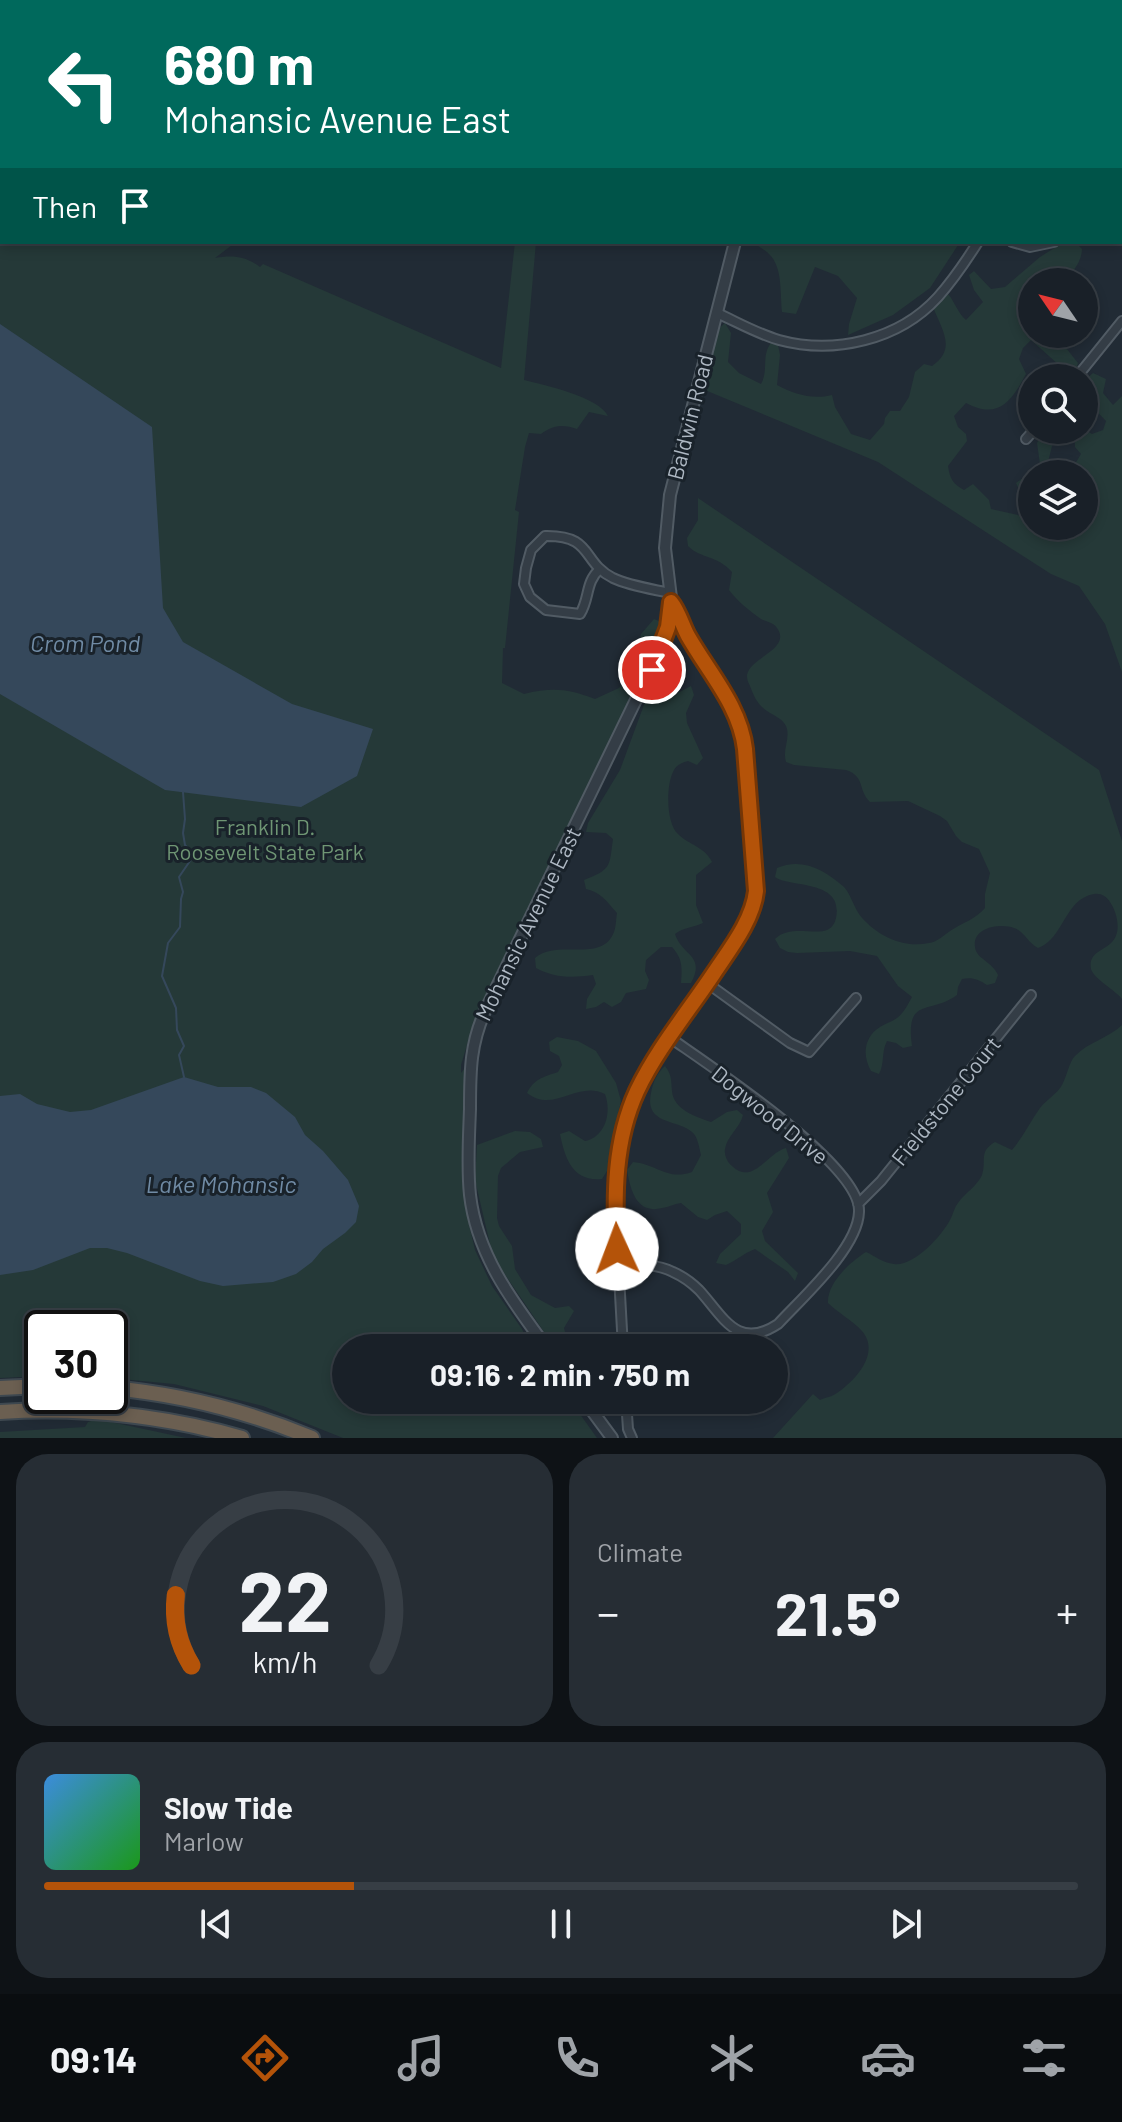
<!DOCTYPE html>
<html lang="en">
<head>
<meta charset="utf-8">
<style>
  :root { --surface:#192028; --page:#262d34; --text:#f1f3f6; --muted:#9fa3a8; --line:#373e45; --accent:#b45309 }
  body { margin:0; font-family:Barlow,sans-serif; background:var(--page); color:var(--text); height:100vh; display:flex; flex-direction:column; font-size:30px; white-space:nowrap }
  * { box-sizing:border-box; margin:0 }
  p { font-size:26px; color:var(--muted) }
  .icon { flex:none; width:44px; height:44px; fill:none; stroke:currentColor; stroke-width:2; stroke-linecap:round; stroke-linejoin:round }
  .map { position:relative; height:1438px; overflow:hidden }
  .panel { display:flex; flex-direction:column; gap:16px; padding:16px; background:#0e1216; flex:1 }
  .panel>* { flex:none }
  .top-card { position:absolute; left:0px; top:0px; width:1122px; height:244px; box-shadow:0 4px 12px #0003,0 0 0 2px var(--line); background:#00695c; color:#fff; overflow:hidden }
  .needle { width:52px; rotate:305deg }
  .fabs { position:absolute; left:1018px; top:268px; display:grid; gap:16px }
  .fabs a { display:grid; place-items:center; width:80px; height:80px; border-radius:50%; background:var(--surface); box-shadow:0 4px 12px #0003,0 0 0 2px var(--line); font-size:40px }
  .speed { position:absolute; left:24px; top:1310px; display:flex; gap:16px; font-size:40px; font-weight:700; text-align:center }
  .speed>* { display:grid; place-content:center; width:104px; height:104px; border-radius:50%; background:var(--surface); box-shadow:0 4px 12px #0003,0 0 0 2px var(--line); line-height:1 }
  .speed .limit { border:4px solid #111; border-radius:12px; background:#fff; color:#111 }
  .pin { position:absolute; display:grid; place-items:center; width:68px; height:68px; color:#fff; margin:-34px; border:4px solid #fff; border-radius:50%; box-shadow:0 2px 8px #0007 }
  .me { position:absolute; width:88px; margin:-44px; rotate:358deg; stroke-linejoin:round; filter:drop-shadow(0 0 6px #0008) }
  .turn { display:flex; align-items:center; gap:28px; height:168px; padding:0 32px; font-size:36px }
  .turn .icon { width:104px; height:104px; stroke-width:2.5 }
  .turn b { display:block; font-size:56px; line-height:68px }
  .then { display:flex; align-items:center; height:76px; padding:0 32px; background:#0003; gap:16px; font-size:30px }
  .big { font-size:60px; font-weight:700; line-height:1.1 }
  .panel .card { flex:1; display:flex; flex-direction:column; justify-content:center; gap:12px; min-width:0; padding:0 28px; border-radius:32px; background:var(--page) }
  .panel .dial { align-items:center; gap:0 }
  .dial svg { height:208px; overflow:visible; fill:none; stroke:var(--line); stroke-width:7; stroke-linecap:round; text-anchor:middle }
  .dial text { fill:var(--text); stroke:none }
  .song { display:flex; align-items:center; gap:24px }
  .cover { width:96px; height:96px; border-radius:12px; background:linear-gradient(135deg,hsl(210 70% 55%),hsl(120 70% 35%)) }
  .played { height:8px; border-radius:4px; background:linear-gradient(90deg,var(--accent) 30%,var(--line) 30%) }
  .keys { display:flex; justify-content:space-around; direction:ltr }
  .heat { display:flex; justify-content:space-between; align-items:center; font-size:44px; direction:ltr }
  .panel .tiles { flex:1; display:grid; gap:16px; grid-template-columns:1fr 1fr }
  .card:last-child { grid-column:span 2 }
  .trip { position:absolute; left:332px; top:1334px; width:456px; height:80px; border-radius:40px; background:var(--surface); box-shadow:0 4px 12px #0003,0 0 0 2px var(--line); font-weight:700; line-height:80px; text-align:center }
  .menu { display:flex; height:128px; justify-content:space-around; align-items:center; background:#0a0d10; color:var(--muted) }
  .menu .icon { width:56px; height:56px }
  .menu .active { color:var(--accent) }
  .menu b { font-size:36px; color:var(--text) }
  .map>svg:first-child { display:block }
  .green { fill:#253938 }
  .water { fill:#35485b }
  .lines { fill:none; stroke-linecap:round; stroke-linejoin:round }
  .stream { stroke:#35485b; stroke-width:2 }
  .minor-casing { stroke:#515b64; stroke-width:12 }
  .tertiary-casing { stroke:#515b64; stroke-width:14 }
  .motorway-casing { stroke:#3e4850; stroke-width:18 }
  .minor { stroke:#343d46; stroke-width:8 }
  .tertiary { stroke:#343d46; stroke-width:10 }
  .motorway { stroke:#6b5f51; stroke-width:14 }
  .route-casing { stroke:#753606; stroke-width:20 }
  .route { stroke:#b45309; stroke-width:14 }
  .labels { text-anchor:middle; stroke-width:6; stroke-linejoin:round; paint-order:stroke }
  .street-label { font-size:22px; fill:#aeb8c3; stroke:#19222a }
  .park-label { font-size:22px; fill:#6f9674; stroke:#19222a }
  .water-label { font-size:24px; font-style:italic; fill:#708ba5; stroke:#19222a }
</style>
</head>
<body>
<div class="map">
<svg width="1122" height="1438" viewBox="0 0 1122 1438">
  <rect width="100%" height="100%" fill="#212b35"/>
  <path class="green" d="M 34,0 L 313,0 L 313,2 L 33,2 Z
    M 0,152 L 2,153 L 2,242 L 236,242 L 215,258 C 233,255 245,256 260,267 L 263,264 L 501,368 L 515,242 L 536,242 L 524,380 C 544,385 599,397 608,416 L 589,412 L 577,429 C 563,424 553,425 541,434 L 529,433 L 525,447 L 515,510 L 519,512 L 505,648 L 503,648 L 502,683 L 524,694 C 553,687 568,689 595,699 L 619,688 L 633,666 L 641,634 L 654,619 L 666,624 L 658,645 L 470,1035 L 461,1065 L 461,1073 L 464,1069 L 467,1071 L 463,1111 L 464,1172 L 469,1224 L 475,1250 L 492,1286 L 522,1329 L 531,1348 L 346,1348 L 346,1400 L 570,1400 L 597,1438 L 343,1438 L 263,1406 L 174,1384 L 110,1378 L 110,1328 L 42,1328 L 42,1376 L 0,1378 Z
    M 754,242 L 960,242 L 930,288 L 893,315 L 848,335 L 849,324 L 857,298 L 838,276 L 815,267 L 796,314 L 782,312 C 780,294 783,267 769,254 C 764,249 758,247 754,242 Z
    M 1064,242 L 1075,242 L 1082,249 C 1081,265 1073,268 1067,282 L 1032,282 L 1032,334 L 1055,334 L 1078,363 L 1075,372 L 1068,373 L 1031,340 L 1023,348 L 1019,359 L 1026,374 C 1011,402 998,420 966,403 L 954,416 L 958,427 L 966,434 L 967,441 L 948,466 C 950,479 953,484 964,490 L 973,484 L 989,500 L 991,509 L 1022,516 L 1028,508 L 1016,483 L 1023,478 L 1031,490 L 1032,526 L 1084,526 L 1084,474 L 1069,474 L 1081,454 L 1075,447 L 1075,437 L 1065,432 L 1059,433 L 1052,446 L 1048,462 L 1040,464 L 1037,443 L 1044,430 L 1084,429 L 1092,434 L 1103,430 L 1106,421 C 1094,408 1084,400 1084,381 L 1093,373 L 1106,379 L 1103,393 L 1113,405 L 1122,396 L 1122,672 L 1105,624 L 1079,586 L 1051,574 L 1012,549 L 878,462 L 700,388 L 716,331 L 725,323 L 731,333 L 728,362 L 739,373 L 761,384 C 769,371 761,355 771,343 L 778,345 L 780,355 L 777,385 C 794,394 812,400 832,395 L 835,407 L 851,434 L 870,440 L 884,424 L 885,418 L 890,411 L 900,411 L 909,397 L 915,372 L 924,364 L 932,366 C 957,349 942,330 933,307 L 948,294 C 955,302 957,312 966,320 L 983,302 L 974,290 L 969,275 L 974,271 L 991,289 L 1005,287 L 1040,257 Z
    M 698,498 L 1099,770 L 1122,841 L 1122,999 C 1115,990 1094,979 1091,969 C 1088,952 1104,951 1112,942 C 1122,932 1117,912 1110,902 C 1106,896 1101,893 1094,894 C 1064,899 1064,939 1038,948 C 1028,943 1024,931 1014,928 C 1001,923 972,927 975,947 C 976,959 992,961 998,975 L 995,983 L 987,985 C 978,979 972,977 962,979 L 958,987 L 957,995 C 930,1015 905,996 912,1046 L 903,1048 L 896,1043 L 887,1041 C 881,1052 885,1063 879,1074 L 871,1071 C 862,1055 864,1037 880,1027 C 886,1023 892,1022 897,1018 C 904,1013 908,1004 912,997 L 898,986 L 877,956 L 850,951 L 797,953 L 788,952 L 780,948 L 775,939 C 795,920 830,945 836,918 C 844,879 790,888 775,877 L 777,868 C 802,857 825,870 844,887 C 851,895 853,905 859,914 C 874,934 902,949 929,943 C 937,942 943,936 950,931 C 962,923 976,919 985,908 L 985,894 L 990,873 L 979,849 L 962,842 L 956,836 L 947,821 L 940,816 L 908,801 L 870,802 C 857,789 866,777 846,770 L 794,765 L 786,762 C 782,749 791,738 786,726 C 782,718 774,716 767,711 C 758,705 754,697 750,686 C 748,682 747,680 747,675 C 750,657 792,649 777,628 C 773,622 766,622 761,619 C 750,611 737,601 729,590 L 732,572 C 717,555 701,559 688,546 L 687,538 L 698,520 Z
    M 691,686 L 694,695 L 686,713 L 687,723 L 703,758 L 697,765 L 688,761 C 681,763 676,765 673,772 C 666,786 666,823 678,834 C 689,845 705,847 712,862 L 696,875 L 696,905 L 703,923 C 693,928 684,927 675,934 C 682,956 706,955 691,983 L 681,983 C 682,968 683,959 672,947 L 661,947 L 646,960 L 645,971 L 649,980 L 646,989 L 626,993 L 621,1002 L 612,1007 L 604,1002 L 596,1007 L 586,1009 L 587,999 L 596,984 L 593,975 C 572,978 554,978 536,968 L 535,958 C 557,938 602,964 614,932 C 616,927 616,919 617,913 C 607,902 601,892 586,889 L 584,880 C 612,869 609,867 613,839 L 606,833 L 586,832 L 588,823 L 620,770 L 648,694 L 658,694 L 666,699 Z
    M 1122,1025 L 1122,1438 L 773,1438 L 813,1394 L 820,1400 C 826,1397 832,1397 837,1393 C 855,1381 881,1353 862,1331 C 852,1320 838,1313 828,1303 C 827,1283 850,1262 866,1252 C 875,1256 883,1263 894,1264 C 913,1267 941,1237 950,1220 C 953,1215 954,1208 958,1203 C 964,1194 978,1185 982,1175 C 987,1160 978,1152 995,1142 L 1012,1150 C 1023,1137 1030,1122 1040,1108 C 1047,1099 1057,1094 1062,1085 C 1067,1076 1069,1062 1075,1056 C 1088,1042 1109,1038 1122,1025 Z
    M 557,1037 L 578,1041 L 596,1051 L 616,1083 L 621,1101 L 610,1151 L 607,1171 L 602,1179 C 573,1182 565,1159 560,1134 L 569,1131 L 585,1141 C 605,1137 612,1113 605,1094 C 577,1080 554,1114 527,1093 C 534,1079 543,1077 558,1072 L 562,1065 L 559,1056 L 550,1051 L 549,1042 Z
    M 665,1066 C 672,1075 671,1080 672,1091 C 673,1109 696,1117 711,1122 L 727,1112 L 737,1110 L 743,1115 C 740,1128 727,1136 725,1149 C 724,1155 727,1162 732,1166 C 753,1186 767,1153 786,1148 L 789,1158 L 767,1193 L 773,1212 L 762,1231 L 765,1241 L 798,1273 L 795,1281 L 788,1272 L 755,1249 C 744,1253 737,1260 726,1265 L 716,1263 L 720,1254 L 741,1234 L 741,1224 L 727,1211 L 715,1215 L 707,1220 L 698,1217 L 681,1203 C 674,1204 669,1207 662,1208 C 636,1215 630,1188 627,1170 L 633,1162 C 657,1164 667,1181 692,1172 L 701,1155 C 699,1147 698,1137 692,1132 C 678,1119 644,1125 651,1093 C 653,1082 657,1073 665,1066 Z
    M 515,1131 L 530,1132 L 541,1139 L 543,1147 L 520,1152 L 501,1168 L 498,1176 L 497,1218 L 499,1226 L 512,1246 L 515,1269 L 531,1295 L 555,1308 L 569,1306 L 574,1311 L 564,1328 L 569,1348 L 555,1348 L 493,1257 L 475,1180 L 477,1145 Z
    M 97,1419 L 186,1438 L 0,1438 L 0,1432 L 85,1427 L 88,1422 Z"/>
  <path class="water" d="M 0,324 L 152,427 L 163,608 L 183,642 L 292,704 L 373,729 L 357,776 L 301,807 L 165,790 L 0,694 Z
    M 184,1077 L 218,1087 L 251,1087 L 266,1093 L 295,1117 L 305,1135 L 323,1151 L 348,1180 L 359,1206 L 356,1222 L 345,1233 L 323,1249 L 312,1262 L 296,1274 L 273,1282 L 223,1286 L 200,1281 L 127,1253 L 107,1248 L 90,1248 L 33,1270 L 0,1275 L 0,1096 L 20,1094 L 37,1104 L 70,1112 L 91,1110 Z"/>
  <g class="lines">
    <path class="stream" d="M 183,792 L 185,819 L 183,833 L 185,845 L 191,852 L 192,858 L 179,877 L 183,892 L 181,899 L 180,927 L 168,943 L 162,976 L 176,1008 L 177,1030 L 184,1046 L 179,1055 L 184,1077"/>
    <g class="minor-casing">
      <path id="minor" d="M 1104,0 L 1109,2
        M 643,2 L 645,0
        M 763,2 L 765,0
        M 1120,6 L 1122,7
        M 1120,209 L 1122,209
        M 1012,242 L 1030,247 L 1054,242
        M 717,313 C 737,322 758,334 779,340 C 834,355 899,340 938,297 C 953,280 966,261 978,242
        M 1076,378 L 1122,321
        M 1026,439 L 1034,430
        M 600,569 C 585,582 590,598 580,614 L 546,610 L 530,597 L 524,584 L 526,568 L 531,550 L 545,536 C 594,535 581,562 613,578 C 630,586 652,589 670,593
        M 707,983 L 790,1043 L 809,1052 L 856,998
        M 858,1204 L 881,1181 L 1031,995
        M 618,1266 C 636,1265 656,1263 673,1272 C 682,1276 692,1283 699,1290 C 723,1316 737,1351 778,1324 C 802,1298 858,1248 859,1212 C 862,1165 707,1064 669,1037
        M 623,1348 L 615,1204 L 619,1151 L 626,1120 L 644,1078 L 741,929 L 753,906 L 756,891 L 745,749 C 740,708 712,676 691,642 C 684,629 680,614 671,602
        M 626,1400 L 628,1429 L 632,1438"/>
    </g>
    <g class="tertiary-casing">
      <path id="tertiary" d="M 601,0 L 602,2
        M 547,1348 C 512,1301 477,1255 470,1195 C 467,1167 469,1138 470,1109 C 470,1071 470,1042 487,1007 L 665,640 L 672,606 L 665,548 L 670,495 L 735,242
        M 584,1400 L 612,1438"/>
    </g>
    <g class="motorway-casing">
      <path id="motorway" d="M 0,1388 L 42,1386
        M 110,1388 C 180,1394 247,1411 312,1438
        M 0,1412 C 83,1407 162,1415 242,1438"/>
    </g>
    <use href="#minor" class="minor"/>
    <use href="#tertiary" class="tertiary"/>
    <use href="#motorway" class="motorway"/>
  </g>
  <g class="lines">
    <g class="route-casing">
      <path id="route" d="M 617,1249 C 614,1196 614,1141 637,1091 C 657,1049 688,1012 714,973 C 730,949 753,920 756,891 L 745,749 C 740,706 709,673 688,636 C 682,625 679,612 671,602 L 668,627 L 652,670"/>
    </g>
    <use href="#route" class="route"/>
  </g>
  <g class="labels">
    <g class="street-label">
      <text transform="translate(690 417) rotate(-76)" y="8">Baldwin Road</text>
      <text transform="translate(528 924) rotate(-64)" y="8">Mohansic Avenue East</text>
      <text transform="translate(946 1101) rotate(-51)" y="8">Fieldstone Court</text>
      <text transform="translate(770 1115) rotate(39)" y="8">Dogwood Drive</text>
    </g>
    <g class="park-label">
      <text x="265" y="835">Franklin D.<tspan x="265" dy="25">Roosevelt State Park</tspan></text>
    </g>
    <g class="water-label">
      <text x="85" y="652">Crom Pond</text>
      <text x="221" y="1193">Lake Mohansic</text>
    </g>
  </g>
</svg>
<div class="fabs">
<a><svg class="needle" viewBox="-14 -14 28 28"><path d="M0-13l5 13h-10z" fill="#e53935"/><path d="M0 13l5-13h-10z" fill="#9fa3a8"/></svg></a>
<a><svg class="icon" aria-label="search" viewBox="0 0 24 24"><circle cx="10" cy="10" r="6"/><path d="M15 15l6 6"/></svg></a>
<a><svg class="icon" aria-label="layers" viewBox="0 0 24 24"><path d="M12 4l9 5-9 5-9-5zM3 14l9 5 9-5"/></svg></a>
</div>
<div class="speed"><div class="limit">30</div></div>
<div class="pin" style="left:652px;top:670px;background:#d93025"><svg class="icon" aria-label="arrive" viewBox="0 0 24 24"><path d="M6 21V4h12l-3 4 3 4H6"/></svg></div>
<svg class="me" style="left:617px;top:1249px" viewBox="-20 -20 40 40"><circle r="19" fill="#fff"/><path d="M0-13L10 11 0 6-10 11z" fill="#b45309"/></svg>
<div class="trip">09:16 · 2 min · 750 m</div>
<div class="top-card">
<div class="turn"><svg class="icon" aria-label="left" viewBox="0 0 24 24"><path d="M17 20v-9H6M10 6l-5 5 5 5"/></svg><div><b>680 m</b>Mohansic Avenue East</div></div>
<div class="then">Then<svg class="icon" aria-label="arrive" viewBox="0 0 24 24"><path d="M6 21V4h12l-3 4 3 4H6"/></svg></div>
</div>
</div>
<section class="panel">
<div class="tiles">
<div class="card dial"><svg viewBox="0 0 100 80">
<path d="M14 69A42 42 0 1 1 86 69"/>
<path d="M14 69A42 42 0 0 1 8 42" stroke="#b45309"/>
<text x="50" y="56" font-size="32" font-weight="700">22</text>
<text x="50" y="72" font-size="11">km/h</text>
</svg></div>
<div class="card"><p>Climate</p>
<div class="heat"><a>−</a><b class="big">21.5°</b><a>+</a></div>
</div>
<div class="card">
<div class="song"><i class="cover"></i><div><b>Slow Tide</b><p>Marlow</p></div></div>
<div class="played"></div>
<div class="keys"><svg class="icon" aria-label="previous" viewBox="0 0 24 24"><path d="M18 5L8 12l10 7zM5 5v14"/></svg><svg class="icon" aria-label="pause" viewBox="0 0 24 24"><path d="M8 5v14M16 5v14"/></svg><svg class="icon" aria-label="next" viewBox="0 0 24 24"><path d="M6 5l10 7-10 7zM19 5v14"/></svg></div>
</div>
</div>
</section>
<nav class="menu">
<b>09:14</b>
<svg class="icon active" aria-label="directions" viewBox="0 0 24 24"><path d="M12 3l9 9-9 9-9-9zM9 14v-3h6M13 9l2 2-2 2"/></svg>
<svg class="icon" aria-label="music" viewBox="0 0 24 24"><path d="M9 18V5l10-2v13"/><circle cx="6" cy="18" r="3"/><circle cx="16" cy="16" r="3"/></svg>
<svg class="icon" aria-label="phone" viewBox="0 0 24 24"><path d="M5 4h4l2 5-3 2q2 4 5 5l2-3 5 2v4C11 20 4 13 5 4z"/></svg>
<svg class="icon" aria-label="climate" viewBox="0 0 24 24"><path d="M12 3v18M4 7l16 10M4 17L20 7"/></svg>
<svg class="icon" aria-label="car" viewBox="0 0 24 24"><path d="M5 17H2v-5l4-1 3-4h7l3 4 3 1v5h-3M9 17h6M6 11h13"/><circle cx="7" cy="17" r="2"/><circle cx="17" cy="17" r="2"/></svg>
<svg class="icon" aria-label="filters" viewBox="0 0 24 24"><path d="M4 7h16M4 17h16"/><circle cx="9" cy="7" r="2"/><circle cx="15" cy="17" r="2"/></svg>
</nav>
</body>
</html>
